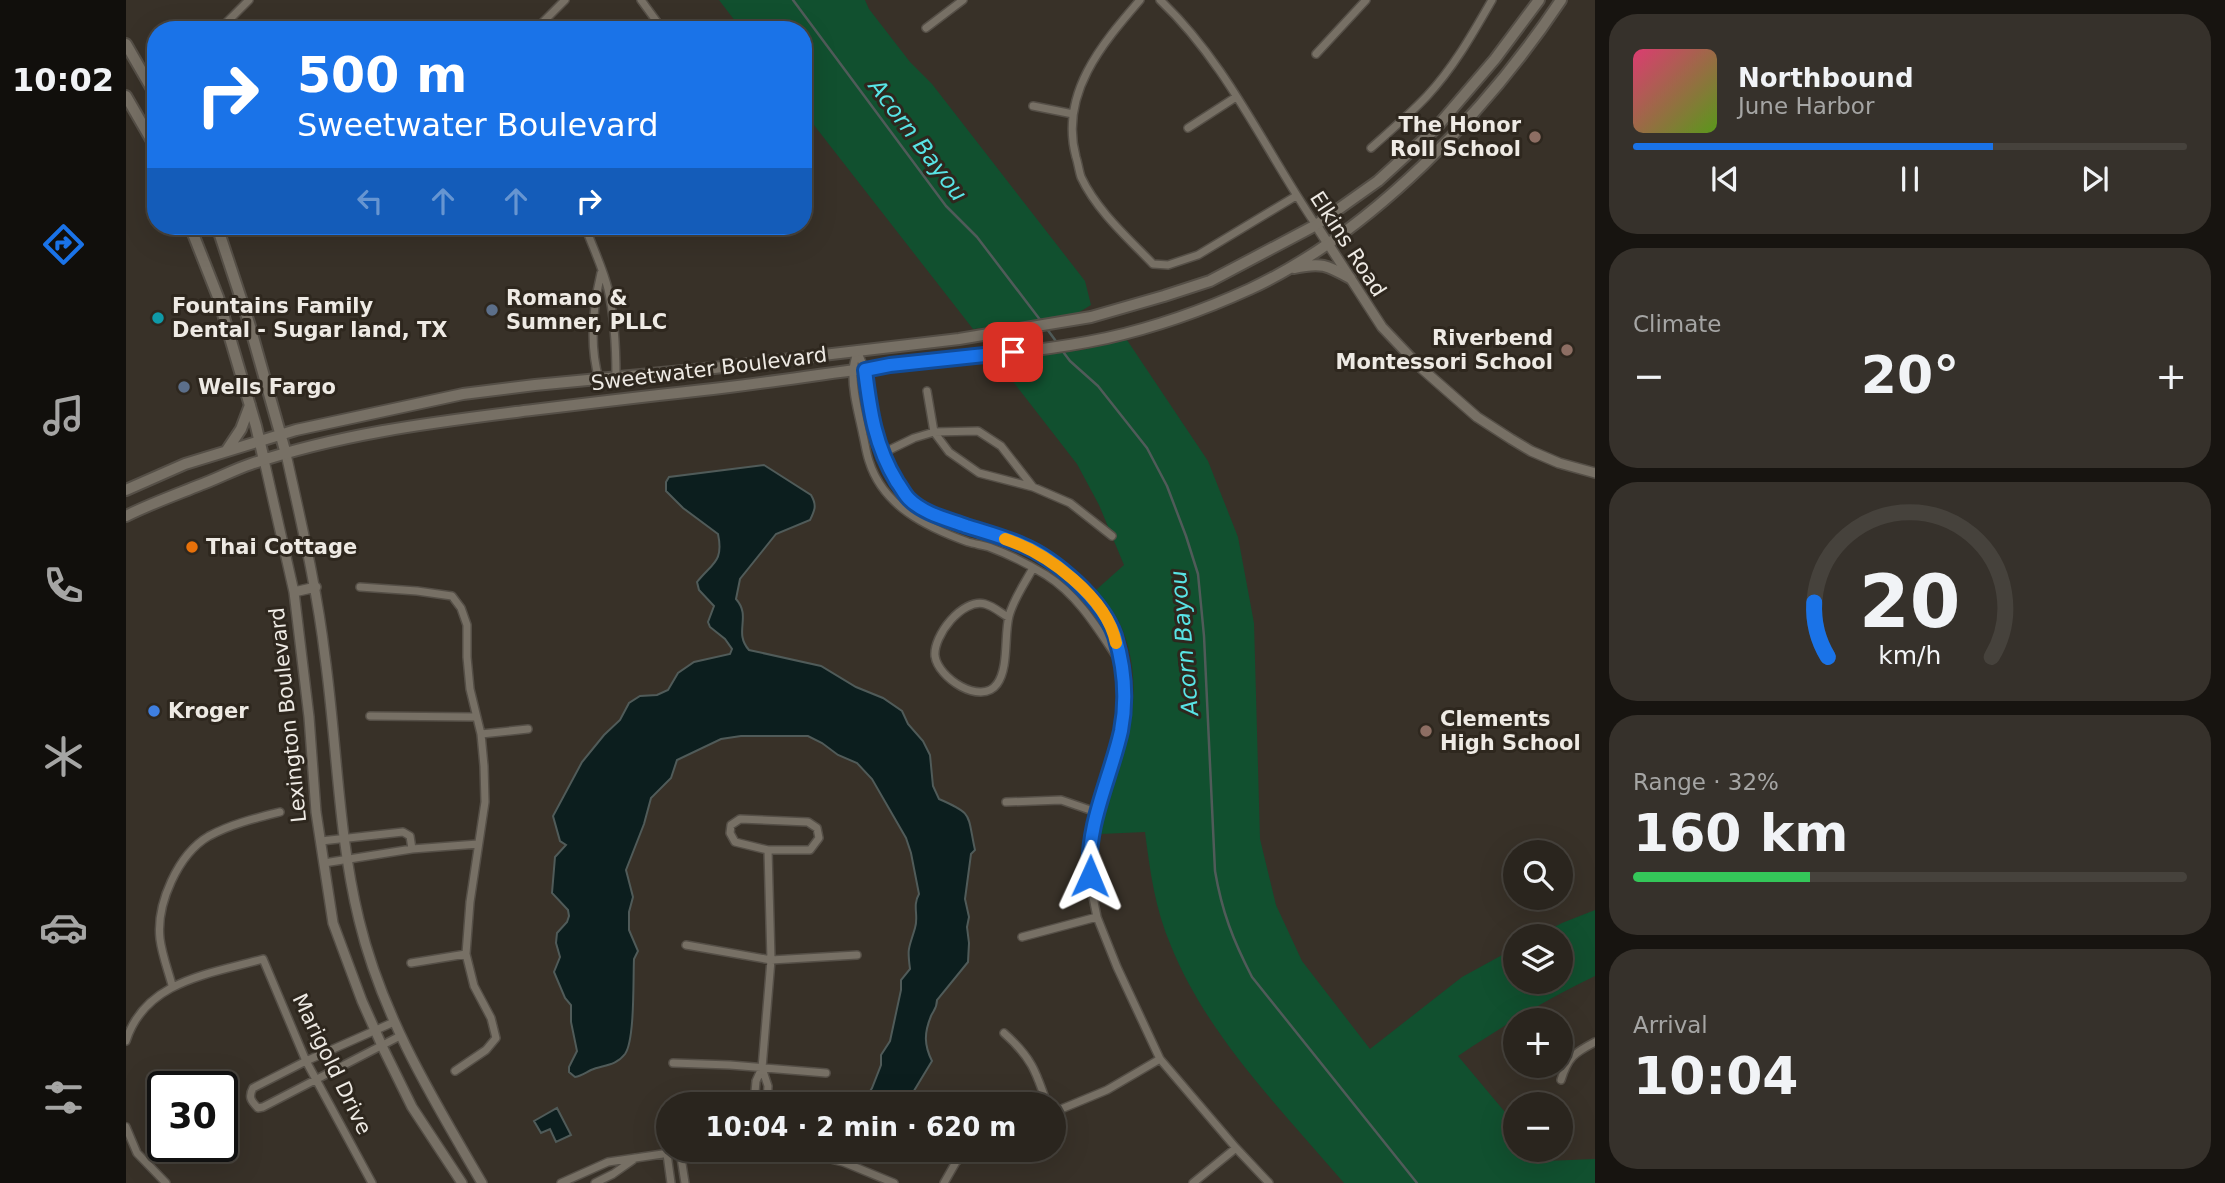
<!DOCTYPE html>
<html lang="en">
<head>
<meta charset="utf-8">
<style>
  :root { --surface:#2a251e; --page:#36312b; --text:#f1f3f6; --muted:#a5a5a4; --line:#46423c; --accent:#1a73e8 }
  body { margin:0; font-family:"DejaVu Sans",sans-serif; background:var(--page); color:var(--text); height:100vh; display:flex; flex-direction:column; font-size:26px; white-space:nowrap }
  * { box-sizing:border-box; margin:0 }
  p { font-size:23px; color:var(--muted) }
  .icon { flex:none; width:38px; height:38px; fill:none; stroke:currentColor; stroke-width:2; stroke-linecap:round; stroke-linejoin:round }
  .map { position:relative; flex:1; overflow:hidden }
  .drawer { display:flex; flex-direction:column; gap:14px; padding:14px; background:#171410; width:630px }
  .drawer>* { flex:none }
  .guide { position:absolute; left:21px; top:21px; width:665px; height:214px; border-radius:28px; box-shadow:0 7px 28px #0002,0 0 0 2px var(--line); background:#1a73e8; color:#fff; overflow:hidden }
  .fabs { position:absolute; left:1377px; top:840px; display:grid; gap:14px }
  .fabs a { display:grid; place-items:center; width:70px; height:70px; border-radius:50%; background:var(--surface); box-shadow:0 7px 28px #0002,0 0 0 2px var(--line); font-size:35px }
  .speed { position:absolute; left:21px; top:1071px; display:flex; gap:14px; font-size:35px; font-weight:700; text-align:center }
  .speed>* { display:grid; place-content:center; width:91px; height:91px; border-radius:50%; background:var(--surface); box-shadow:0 7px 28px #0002,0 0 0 2px var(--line); line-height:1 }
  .speed .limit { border:4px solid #111; border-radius:10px; background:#fff; color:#111 }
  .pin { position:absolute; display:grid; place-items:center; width:60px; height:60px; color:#fff; margin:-30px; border-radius:14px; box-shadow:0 4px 10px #0006 }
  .me { position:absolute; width:77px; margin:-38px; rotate:1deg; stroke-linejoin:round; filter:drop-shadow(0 0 5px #0008) }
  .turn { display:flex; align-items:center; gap:24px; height:147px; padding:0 35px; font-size:32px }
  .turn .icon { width:91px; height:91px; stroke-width:2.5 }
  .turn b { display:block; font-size:49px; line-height:60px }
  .lanes { display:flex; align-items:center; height:66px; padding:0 35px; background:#0003; justify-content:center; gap:35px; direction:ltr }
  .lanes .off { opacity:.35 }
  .big { font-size:52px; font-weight:600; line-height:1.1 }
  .drawer .widget { flex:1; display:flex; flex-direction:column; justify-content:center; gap:10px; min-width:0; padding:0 24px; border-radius:28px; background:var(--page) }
  .drawer .dial { align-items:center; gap:0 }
  .dial svg { height:182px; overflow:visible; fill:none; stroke:var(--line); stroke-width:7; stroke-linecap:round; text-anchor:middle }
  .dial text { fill:var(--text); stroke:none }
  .song { display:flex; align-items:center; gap:21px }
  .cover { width:84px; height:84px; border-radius:10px; background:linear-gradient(135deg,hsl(340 70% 55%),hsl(90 70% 35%)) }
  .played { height:7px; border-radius:4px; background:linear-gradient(90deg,var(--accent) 65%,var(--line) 65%) }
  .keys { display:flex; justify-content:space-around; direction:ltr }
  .heat { display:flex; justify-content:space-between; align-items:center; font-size:38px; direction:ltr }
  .charge { height:10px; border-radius:5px; background:linear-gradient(90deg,#34c759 32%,var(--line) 0) }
  .trip { position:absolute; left:530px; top:1092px; width:410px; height:70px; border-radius:35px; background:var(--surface); box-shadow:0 7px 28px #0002,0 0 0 2px var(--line); font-weight:600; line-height:70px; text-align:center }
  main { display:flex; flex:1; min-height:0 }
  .menu { display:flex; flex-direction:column; width:126px; justify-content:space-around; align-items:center; background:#110f0c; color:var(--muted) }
  .menu .icon { width:49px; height:49px }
  .menu .current { color:var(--accent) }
  .menu b { font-size:32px; color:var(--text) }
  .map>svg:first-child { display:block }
  .green { fill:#11502f }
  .water { fill:#0c1e1e; stroke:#505b59; stroke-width:2 }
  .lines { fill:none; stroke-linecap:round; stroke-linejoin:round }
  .stream { stroke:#505b59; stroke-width:2.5 }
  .minor-casing { stroke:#554f47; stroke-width:10 }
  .tertiary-casing { stroke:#554f47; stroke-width:12 }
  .secondary-casing { stroke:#554f47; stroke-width:14 }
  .minor { stroke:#777065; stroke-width:7 }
  .tertiary { stroke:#777065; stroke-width:9 }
  .secondary { stroke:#777065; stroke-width:10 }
  .route-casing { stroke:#114b97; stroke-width:18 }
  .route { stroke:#1a73e8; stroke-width:12 }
  .slow { stroke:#f59e0b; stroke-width:12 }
  .education-dot { fill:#8d6e63; stroke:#2e271e; stroke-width:2.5 }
  .service-dot { fill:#5c6f8a; stroke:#2e271e; stroke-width:2.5 }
  .culture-dot { fill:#0f9aa8; stroke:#2e271e; stroke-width:2.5 }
  .food-dot { fill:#e8710a; stroke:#2e271e; stroke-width:2.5 }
  .shop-dot { fill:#3f7fe0; stroke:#2e271e; stroke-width:2.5 }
  .labels { text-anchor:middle; stroke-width:6; stroke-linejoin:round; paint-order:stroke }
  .poi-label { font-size:21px; font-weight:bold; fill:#eeeae4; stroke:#2e271e; text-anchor:start }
  .street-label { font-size:21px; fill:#eeeae4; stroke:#2e271e }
  .water-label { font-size:23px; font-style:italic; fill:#58e4e5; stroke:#2e271e }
</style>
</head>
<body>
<main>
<nav class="menu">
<b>10:02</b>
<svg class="icon current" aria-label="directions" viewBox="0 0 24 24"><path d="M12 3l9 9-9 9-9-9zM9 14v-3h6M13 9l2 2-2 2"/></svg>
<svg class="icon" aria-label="music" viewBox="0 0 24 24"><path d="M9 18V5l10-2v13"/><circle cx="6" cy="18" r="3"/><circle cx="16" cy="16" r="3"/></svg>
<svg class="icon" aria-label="phone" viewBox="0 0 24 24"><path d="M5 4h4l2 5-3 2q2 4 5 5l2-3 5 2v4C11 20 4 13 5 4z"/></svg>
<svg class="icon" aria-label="climate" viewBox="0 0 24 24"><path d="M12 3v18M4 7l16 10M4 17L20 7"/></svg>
<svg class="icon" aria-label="car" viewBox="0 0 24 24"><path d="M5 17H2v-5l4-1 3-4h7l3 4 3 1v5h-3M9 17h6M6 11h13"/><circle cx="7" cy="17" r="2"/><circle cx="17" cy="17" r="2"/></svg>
<svg class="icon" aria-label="filters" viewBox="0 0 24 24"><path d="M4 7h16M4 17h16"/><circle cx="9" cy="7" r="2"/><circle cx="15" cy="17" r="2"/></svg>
</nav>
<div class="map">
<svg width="1469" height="1183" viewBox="0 0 1469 1183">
  <rect width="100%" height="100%" fill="#383128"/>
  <path class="green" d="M 593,0 L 739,0 L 743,9 L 784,62 L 806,84 L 959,281 L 965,305 L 947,316 L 847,329 L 677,111 L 677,30 L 616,30 Z
    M 1001,340 L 1082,461 L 1112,537 L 1128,623 L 1134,839 L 1150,905 L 1176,961 L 1244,1049 L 1336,977 L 1389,948 L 1390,982 L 1435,982 L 1435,936 L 1411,936 L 1436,923 L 1469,910 L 1469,976 C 1421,999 1377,1026 1332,1056 L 1389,1124 L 1390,1150 L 1411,1150 L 1420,1161 L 1469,1159 L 1469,1183 L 1218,1183 C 1155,1109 1082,1037 1045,946 C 1029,909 1024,871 1019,832 L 974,834 C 980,800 994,769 1002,736 C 1011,699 1010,655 992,620 C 986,610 977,600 970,590 L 998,565 L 973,505 L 951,464 L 871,361 L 956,350 Z"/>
  <path class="water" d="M 638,465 L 685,495 C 691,505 689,510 684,520 L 650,534 L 614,579 L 610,599 C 626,617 607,632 623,650 L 695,666 L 730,687 L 757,698 L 776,711 L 782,724 L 797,741 L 804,755 L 807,786 L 813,799 C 848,814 841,814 849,850 L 845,854 L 839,899 L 843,917 L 841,927 L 843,943 L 842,962 L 811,1000 C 811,1008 808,1010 805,1016 C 798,1033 798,1045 806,1061 L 780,1104 L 736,1104 L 746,1088 L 755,1065 L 755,1055 L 764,1041 L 775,990 L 775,980 L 784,969 C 781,946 783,949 789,928 C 793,916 786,906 793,894 L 785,853 L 780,838 L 746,779 L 731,763 L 712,755 L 696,743 L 682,736 L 615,736 L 595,739 L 551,760 L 545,778 L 525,798 L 518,824 L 500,870 L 507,897 L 503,912 L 503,930 L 512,951 L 508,959 C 507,979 509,1040 499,1054 C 490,1066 477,1065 465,1070 C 459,1073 455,1076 449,1077 L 443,1072 L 443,1067 L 451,1051 L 445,1022 L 445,1005 L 439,998 L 428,972 L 434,957 L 430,943 L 431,933 L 441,922 L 443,916 L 442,910 L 426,893 L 429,857 L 440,845 L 434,841 L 427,816 L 456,762 L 478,735 L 494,720 L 503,703 L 514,696 L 531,695 L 542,690 L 552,673 L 568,662 L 604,654 L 606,649 L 599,639 L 584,627 L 582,622 L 588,606 L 573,590 L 571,582 C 586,563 598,562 592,534 L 557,508 L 540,491 L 540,482 L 543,477 Z
    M 431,1108 L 445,1135 L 430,1142 L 424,1129 L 415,1133 L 408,1121 Z"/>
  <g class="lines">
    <path class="stream" d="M 667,0 L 820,206 L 851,237 L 915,321
      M 921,329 L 932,344
      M 935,349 L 944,361 L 972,386 L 1021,448 L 1041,486 L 1060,536 L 1072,574 L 1078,636 L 1089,871 C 1096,912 1107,940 1126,977 L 1291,1183"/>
    <g class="minor-casing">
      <path id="minor" d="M 515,0 L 537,30
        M 1014,0 C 976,44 933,94 950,157 C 952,163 953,171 955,177 C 971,211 1002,238 1027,264 L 1042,265 L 1072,255 L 1170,196
        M 1034,0 C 1101,63 1139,150 1190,225
        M 800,28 L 837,0
        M 93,30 L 123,0
        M 409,30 L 439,0
        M 1190,54 L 1240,0
        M 907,106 L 947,114
        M 1062,128 L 1110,97
        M 1245,148 C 1264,131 1284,114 1301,96 C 1328,67 1347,33 1366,0
        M 459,226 C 466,246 477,268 482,289 C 489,318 490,347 490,378
        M 731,350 L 739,370 L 745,412 L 755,454 L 781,498 L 797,510 L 896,545 L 917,556 L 968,600 L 982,619 L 989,637 L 995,663 L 998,704 L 995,730 L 976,792 L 965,841 L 963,860 L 966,892 L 971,917 L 991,967 L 1034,1059 L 1110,1148 L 1143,1183
        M 731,350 C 730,357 727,365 727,371 C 726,392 733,415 737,435 C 739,443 740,452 743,461 C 757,506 800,527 842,542 C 849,544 856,545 863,547 C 882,554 902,564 920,575 C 952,595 972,629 992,659
        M 473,379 C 463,345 467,307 475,273
        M 801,391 L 808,432 L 823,452 L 853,473 L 907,487
        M 755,454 L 788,438 L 808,432 L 852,431 L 875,446 L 907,487 L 944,503 L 986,536
        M 234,587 L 291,591 L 326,596 L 335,608 L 341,625 L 341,657 L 344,689 L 355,734 L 358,766 L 359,802 L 344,902 L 340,954 L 348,986 L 365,1018 L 370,1038 L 360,1050 L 329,1071
        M 882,617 C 875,613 867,606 859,604 C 836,598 807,636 809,656 C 812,678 855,706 871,684 C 883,668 878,635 883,616 C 887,600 899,583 907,568
        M 244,716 L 350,717
        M 355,734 L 402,729
        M 880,802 L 935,800 L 970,812
        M 614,819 L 682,822 L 691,828 L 693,838 L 684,850 L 642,850 L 609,842 L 604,833 L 605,825 Z
        M 195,841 L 277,832 L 284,836 L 286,849
        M 198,863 L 286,849 L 352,844
        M 896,937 L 971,917
        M 560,945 L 645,960 L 731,955
        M 285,963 L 340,954
        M 46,985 C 42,970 36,955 34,939 C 30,904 52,854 83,836 C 105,824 130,818 154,812
        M 268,1022 L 180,1061 L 127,1088 C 122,1097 125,1101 132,1108 L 137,1107 L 274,1036
        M 878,1033 C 905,1057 910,1071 921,1104
        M 0,1041 C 19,980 85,974 137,959 L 180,1061 L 246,1183
        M 547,1063 L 604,1065 L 700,1073
        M 1435,1080 C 1442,1057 1448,1053 1469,1042
        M 628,1104 L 630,1081 L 636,1068
        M 641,1104 L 642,1086 L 636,1068 L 645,960 L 642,850
        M 928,1112 L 981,1090 L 1034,1059
        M 0,1127 L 11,1153 L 40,1183
        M 667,1150 L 717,1162 L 768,1183
        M 554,1151 L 559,1183
        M 541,1154 L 545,1183
        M 435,1183 L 482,1162 L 564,1150
        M 469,1183 L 487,1174 L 507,1160
        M 818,1183 L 830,1162 L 843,1150
        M 1067,1183 L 1110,1148"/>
    </g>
    <g class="tertiary-casing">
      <path id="tertiary" d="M 1190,225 L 1256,327 L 1294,367 L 1351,417 L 1385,439 L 1405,451 L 1433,463 L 1469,473
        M 160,454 C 175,522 191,588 199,657 C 211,744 212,834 233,920 C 256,1016 307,1099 356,1183
        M 138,460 L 168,592 L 183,717 L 190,812 L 207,923 L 236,1001 L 257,1048 L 286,1107 L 336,1183
        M 168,592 L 190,587"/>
    </g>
    <g class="secondary-casing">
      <path id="secondary" d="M 0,44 L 30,96
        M 0,96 L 30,148
        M 64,226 L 92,297 L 130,426 L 138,460
        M 91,226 L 123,323 L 160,454
        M 1168,268 C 1195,262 1201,265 1224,278
        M 101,450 L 115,429 L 124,405
        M 0,490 L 59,464 L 170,430 L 337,394 L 409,385 L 588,368 L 833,339 L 965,317 L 1038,296 L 1084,281 L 1190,225 L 1252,181 L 1309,129 L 1369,59 L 1413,0
        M 0,516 C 24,504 49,495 74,485 C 91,479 107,470 125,464 C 210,435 301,423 390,412 C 456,404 521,396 587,389 C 648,382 708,372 768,365 C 839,357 911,353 981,338 C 1030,327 1078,310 1124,289 C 1246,232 1361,111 1435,0"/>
    </g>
    <use href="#minor" class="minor"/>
    <use href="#tertiary" class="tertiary"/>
    <use href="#secondary" class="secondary"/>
  </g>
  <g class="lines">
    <g class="route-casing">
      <path id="route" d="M 887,352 L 764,365 L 739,370 C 744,411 749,446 771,482 C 775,487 778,494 783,499 C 798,514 821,519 840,526 C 859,532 878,537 896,545 C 930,559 977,601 989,636 C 998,666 1001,700 995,731 C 984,780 960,824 964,876"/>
    </g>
    <use href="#route" class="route"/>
    <path class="slow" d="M 879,539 C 921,553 981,597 990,643"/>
  </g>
  <g class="education-dot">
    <circle cx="1409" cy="137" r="7"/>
    <circle cx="1441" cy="350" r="7"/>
    <circle cx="1300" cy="731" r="7"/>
  </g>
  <g class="service-dot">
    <circle cx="366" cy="310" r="7"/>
    <circle cx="58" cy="387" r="7"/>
  </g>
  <circle class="culture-dot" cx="32" cy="318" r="7"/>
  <circle class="food-dot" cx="66" cy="547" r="7"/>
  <circle class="shop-dot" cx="28" cy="711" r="7"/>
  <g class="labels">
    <g class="poi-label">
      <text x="1395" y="132" text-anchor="end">The Honor<tspan x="1395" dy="24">Roll School</tspan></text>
      <text x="380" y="305">Romano &amp;<tspan x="380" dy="24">Sumner, PLLC</tspan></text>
      <text x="46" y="313">Fountains Family<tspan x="46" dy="24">Dental - Sugar land, TX</tspan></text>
      <text x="1427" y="345" text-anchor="end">Riverbend<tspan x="1427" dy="24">Montessori School</tspan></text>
      <text x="72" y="394">Wells Fargo</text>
      <text x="80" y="554">Thai Cottage</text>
      <text x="42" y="718">Kroger</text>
      <text x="1314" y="726">Clements<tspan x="1314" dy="24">High School</tspan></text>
    </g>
    <g class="street-label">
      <text transform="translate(1222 244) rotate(57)" y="7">Elkins Road</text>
      <text transform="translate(583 369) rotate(-7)" y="7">Sweetwater Boulevard</text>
      <text transform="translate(162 715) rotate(-96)" y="7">Lexington Boulevard</text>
      <text transform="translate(206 1064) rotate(64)" y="7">Marigold Drive</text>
    </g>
    <g class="water-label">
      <text transform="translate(792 140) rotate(53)" y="8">Acorn Bayou</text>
      <text transform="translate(1058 643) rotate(-95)" y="8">Acorn Bayou</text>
    </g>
  </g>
</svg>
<div class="fabs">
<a><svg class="icon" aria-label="search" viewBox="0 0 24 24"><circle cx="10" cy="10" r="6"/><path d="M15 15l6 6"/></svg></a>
<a><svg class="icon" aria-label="layers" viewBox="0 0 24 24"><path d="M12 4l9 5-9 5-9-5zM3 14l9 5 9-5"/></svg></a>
<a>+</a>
<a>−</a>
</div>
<div class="speed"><div class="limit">30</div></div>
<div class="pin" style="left:887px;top:352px;background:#d93025"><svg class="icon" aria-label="arrive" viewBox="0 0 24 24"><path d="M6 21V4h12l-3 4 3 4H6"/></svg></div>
<svg class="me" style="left:964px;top:876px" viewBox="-20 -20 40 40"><path d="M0-17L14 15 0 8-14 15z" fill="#1a73e8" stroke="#fff" stroke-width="4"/></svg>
<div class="trip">10:04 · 2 min · 620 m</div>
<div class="guide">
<div class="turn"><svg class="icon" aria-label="right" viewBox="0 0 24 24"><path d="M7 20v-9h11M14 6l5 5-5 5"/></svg><div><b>500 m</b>Sweetwater Boulevard</div></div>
<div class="lanes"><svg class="icon off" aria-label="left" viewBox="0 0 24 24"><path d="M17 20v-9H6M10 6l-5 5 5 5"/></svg><svg class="icon off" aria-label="ahead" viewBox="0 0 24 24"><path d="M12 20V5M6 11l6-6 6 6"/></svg><svg class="icon off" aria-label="ahead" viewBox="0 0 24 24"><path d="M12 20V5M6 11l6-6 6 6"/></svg><svg class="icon" aria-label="right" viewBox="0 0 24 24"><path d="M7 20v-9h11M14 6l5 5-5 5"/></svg></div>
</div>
</div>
<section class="drawer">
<div class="widget">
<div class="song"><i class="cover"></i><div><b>Northbound</b><p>June Harbor</p></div></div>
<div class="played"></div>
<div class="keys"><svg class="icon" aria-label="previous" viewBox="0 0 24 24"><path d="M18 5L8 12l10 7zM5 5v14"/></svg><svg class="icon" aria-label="pause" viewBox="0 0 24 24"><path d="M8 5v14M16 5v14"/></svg><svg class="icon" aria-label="next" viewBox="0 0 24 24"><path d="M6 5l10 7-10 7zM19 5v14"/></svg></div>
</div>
<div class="widget"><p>Climate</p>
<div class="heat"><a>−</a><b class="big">20°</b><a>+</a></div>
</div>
<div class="widget dial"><svg viewBox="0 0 100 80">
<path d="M14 69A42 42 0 1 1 86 69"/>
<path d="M14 69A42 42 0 0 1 8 45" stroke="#1a73e8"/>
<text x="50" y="56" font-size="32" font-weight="700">20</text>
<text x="50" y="72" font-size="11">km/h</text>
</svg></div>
<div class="widget"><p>Range · 32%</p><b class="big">160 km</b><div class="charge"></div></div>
<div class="widget"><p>Arrival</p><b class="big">10:04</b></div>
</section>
</main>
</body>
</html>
